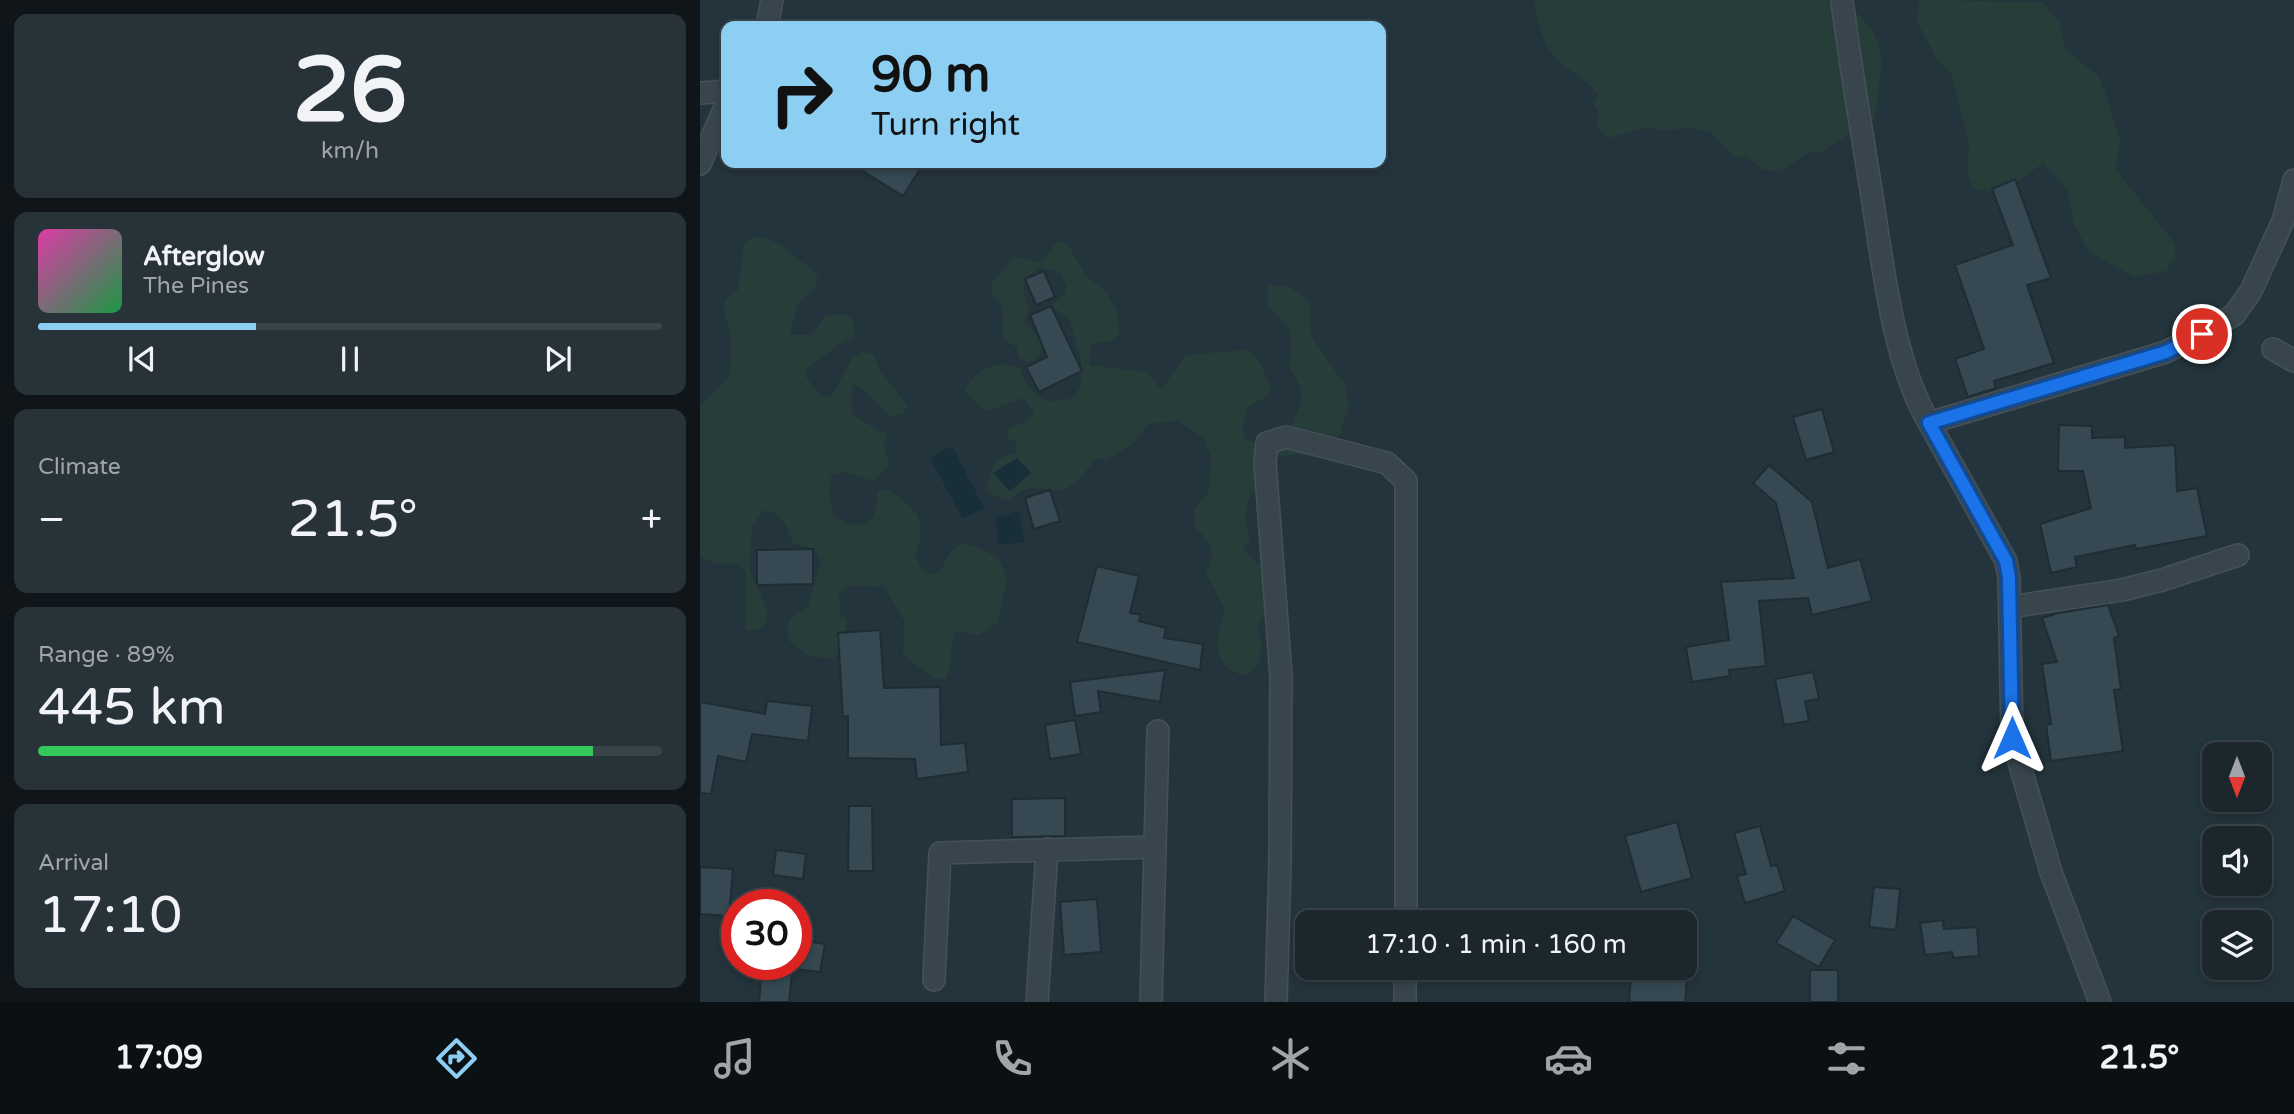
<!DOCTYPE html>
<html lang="en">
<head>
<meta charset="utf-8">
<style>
  :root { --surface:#1b272d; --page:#283339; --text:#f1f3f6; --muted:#a0a5aa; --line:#394449; --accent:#8dcef3 }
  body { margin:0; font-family:"Varela Round",sans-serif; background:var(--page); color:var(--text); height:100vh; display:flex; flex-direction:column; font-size:26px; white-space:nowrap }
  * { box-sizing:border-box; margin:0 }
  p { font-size:23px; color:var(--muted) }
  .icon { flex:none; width:38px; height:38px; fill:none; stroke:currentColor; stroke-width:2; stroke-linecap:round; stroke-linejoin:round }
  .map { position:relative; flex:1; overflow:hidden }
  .details { display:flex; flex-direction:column; gap:14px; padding:14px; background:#0f1519; width:700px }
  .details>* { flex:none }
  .hud { position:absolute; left:21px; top:21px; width:665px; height:147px; border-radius:14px; box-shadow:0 4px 10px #0003,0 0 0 2px var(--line); background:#8dcef3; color:#111; overflow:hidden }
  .needle { width:46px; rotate:180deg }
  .tools { position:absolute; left:1502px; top:742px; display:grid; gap:14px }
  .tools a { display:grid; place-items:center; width:70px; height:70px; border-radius:14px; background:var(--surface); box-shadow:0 4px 10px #0003,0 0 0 2px var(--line); font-size:35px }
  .speed { position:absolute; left:21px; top:889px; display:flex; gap:14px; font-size:35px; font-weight:700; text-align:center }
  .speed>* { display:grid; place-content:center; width:91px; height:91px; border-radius:50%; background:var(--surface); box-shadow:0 4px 10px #0003,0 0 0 2px var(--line); line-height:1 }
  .speed .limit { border:10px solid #d22; background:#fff; color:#111 }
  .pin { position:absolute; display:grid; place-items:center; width:60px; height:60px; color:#fff; margin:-30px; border:4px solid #fff; border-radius:50%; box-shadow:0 2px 7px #0007 }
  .me { position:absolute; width:77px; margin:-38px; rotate:0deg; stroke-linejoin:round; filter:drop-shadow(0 0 5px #0008) }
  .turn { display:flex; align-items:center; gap:24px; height:147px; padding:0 35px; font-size:32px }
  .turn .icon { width:91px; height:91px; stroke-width:2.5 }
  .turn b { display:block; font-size:49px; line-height:60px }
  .big { font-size:52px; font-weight:600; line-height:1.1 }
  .details .card { flex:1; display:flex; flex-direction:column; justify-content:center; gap:10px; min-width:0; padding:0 24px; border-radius:14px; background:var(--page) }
  .details .dial { align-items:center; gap:0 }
  .dial b { font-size:91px; line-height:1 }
  .song { display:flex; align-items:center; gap:21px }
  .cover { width:84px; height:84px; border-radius:10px; background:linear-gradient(135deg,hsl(320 70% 55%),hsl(140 70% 35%)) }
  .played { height:7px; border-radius:4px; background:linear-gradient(90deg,var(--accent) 35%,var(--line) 35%) }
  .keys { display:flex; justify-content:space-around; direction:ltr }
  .heat { display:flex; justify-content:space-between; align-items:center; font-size:38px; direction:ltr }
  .charge { height:10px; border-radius:5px; background:linear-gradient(90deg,#34c759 89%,var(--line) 0) }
  .trip { position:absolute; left:595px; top:910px; width:402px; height:70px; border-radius:14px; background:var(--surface); box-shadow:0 4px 10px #0003,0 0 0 2px var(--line); font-weight:600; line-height:70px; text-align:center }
  .tabs { display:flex; height:112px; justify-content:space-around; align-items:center; background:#0b1012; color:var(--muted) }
  .tabs .icon { width:49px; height:49px }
  .tabs .current { color:var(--accent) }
  .tabs b { font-size:32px; color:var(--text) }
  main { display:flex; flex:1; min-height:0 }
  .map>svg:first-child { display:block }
  .green { fill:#263d3a }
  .water { fill:#182e39 }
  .building { fill:#364952; stroke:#1f2c33; stroke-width:2 }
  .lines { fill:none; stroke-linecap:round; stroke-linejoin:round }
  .minor-casing { stroke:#445158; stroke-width:24 }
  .minor { stroke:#38454c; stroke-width:21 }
  .route-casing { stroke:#114b97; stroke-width:18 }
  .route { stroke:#1a73e8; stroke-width:12 }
</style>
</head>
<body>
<main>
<section class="details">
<div class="card dial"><b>26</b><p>km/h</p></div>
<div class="card">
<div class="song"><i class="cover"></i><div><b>Afterglow</b><p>The Pines</p></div></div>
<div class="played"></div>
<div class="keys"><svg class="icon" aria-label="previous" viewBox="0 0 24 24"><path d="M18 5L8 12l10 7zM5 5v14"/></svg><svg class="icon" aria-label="pause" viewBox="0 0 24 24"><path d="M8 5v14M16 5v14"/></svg><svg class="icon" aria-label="next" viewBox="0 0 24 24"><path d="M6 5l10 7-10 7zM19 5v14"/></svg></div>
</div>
<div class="card"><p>Climate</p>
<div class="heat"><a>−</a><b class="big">21.5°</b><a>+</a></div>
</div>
<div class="card"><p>Range · 89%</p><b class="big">445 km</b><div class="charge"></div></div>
<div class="card"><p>Arrival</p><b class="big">17:10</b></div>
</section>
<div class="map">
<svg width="1594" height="1002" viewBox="0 0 1594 1002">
  <rect width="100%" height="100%" fill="#24343c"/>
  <path class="green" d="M 834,0 L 1141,0 C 1193,40 1182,59 1175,118 L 1121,152 L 1110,152 L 1079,172 L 1062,169 L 1047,156 L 1036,157 L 1012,133 L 994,128 L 960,130 L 951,127 L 908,138 L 897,126 L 899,111 L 893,103 L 898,95 C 887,80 873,73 860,62 C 843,48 837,20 834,0 Z
    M 1219,0 L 1343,2 L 1359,22 L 1366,50 L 1398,76 L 1406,95 L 1420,140 L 1416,170 L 1475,244 L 1475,258 L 1466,271 L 1435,277 L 1389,252 L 1373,222 L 1367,189 L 1343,163 C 1319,180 1305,199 1274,188 L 1267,173 L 1269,143 L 1251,73 L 1238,61 L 1217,22 Z
    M 52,237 L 61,237 L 83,245 C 91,260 110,262 118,278 L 115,289 L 98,303 L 90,335 L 112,335 L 125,316 L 145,314 L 153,320 L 155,339 L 144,341 L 107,368 L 106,377 L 120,395 L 131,397 L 152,358 L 164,352 L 173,354 L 181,372 L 208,406 L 202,414 L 190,416 L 163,389 L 152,385 L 152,415 L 187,435 L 184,445 L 189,465 L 175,481 L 142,472 L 131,476 L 129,496 L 134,517 C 151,526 158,530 174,517 L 178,491 L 188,490 C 217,508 229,520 215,554 L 222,571 L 231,575 L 241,571 C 258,532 265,542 299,558 L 307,578 L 298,623 L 279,635 L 256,631 C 248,648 255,665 245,680 L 234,678 L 203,655 L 204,621 L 185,587 L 149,586 L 139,593 L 140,613 L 147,621 L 142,652 L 132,659 L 109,656 L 90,642 L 87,630 L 90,619 L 108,606 L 121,562 L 116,551 L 93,543 C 86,525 84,515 64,510 L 52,526 L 50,570 L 68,613 L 66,624 L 56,630 L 45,629 L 46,571 L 38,563 L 15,564 L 0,556 L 0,406 L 29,376 C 30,365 32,352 31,341 C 30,320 12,303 38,290 L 44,244 Z
    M 357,241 L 369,246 L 386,276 L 406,291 L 417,311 L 420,334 L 411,341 L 391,344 L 389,365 L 447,372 L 461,390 L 486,355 L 545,350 L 556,355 L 572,389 L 565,398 L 547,407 L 543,429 L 545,440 L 569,444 L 589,433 C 600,402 610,396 589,368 C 593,331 595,332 568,306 L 567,285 L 590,287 L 610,301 L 611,336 L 645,385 L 649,408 L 636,442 L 628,450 L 577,457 L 560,469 L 554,493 L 549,496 L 545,520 L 550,542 L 542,547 L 557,564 L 580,567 L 583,578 L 557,628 L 561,640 L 560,662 L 545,676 C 508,665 516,638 525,609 L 506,574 C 516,548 514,547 495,527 L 495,508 L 509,491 L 511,456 L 503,437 L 477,421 L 448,424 L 434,443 L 407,460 L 397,458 C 389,466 377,484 366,488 C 356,493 344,488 333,488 C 308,490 318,512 285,490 L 296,460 L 316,452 L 316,442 L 308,439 L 307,429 L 327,421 L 334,412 L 323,398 L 285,412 L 265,391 C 273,370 298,358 320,368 C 322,382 335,398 350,401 C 356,402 367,399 373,398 C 392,378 375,342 369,318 L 351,306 L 364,295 L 367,286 L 359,272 L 339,267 L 325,279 L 323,290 L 330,312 L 324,321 C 336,334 347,341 338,358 L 328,362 L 319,358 L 317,348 L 302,337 L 303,308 L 291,293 L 292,283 L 315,256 L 341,263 Z"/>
  <path class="water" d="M 252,446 L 284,508 L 263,519 L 230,458 Z
    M 317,458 L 331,473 L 310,491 L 293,473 Z
    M 319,511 L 324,542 L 298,545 L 296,518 Z"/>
  <path class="building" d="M 150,163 L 224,163 L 203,196 Z
    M 1315,179 L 1351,278 L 1327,285 L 1354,363 L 1294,381 L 1296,388 L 1268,397 L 1255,359 L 1284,349 L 1255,265 L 1313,245 L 1292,189 Z
    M 344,271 L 355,297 L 336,305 L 325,279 Z
    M 351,306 L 382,371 L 339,392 L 326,367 L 347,357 L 330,315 Z
    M 1122,409 L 1134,452 L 1106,460 L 1093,417 Z
    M 1359,425 L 1392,426 L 1392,438 L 1425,437 L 1425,448 L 1475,445 L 1477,491 L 1497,488 L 1507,536 L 1436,549 L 1435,545 L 1375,557 L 1377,567 L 1351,573 L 1340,524 L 1391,508 L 1383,471 L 1358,471 Z
    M 1069,465 L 1112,502 L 1128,568 L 1160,559 L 1172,601 L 1112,615 L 1108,598 L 1059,601 L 1066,666 L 1029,670 L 1030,676 L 992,682 L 986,647 L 1029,640 L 1021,582 L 1094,578 L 1076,503 L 1053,483 Z
    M 350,490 L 360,521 L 334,529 L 325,498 Z
    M 113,549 L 113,584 L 57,585 L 57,550 Z
    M 397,566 L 439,576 L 430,613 L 441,615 L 439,621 L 466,628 L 464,638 L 503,644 L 500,670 L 377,642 Z
    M 1408,605 L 1419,636 L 1414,638 L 1421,689 L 1414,690 L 1423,751 L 1351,761 L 1346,725 L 1351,724 L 1342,664 L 1357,662 L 1342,618 L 1358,613 Z
    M 180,630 L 184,688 L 240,687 L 241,745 L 265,743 L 268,772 L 217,779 L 215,759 L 148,758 L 148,716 L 143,717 L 138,633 Z
    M 465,670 L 460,702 L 398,691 L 401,712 L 375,716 L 370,682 Z
    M 1113,672 L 1119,699 L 1105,701 L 1109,721 L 1084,725 L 1075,679 Z
    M 67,701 L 112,706 L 108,741 L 52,734 L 46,762 L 18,756 L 11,794 L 0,793 L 0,702 L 65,714 Z
    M 375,720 L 381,754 L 350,759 L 345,725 Z
    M 365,798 L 365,836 L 312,837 L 312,799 Z
    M 149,806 L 172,806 L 173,871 L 148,871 Z
    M 977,822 L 992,878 L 941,892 L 925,836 Z
    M 1060,826 L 1071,866 L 1077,865 L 1085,891 L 1045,903 L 1037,876 L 1046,874 L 1034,833 Z
    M 76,850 L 106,854 L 103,879 L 73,875 Z
    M 0,867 L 33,869 L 29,916 L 0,914 Z
    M 1174,887 L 1200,889 L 1196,930 L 1169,927 Z
    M 397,899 L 401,952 L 364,955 L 360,902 Z
    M 1093,916 L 1135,940 L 1119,967 L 1076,943 Z
    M 1243,920 L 1244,929 L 1277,927 L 1279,956 L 1253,958 L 1252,952 L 1225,955 L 1220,923 Z
    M 96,939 L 125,944 L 120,972 L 96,969 Z
    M 62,964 L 93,964 L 89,1002 L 59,1002 Z
    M 1110,970 L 1138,970 L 1138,1002 L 1110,1002 Z
    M 931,977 L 987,980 L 985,1002 L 929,1002 Z"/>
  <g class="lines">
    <g class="minor-casing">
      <path id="minor" d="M 1142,0 C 1150,64 1161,127 1171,190 C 1183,264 1192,359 1229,423 L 1466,352 L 1534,315 L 1551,291 L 1583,221 L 1594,180
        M 67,26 L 72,0
        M 0,93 L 26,91
        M 0,164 L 26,105
        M 1573,349 L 1594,361
        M 1229,423 L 1306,561 L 1309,578 L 1312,738 L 1351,872 L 1400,1002
        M 1310,607 L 1422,590 L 1462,580 L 1538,555
        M 455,847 L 458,731
        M 234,980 L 240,853 L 455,847 L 451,1002
        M 337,1002 L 347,849
        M 576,1002 L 580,863 L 581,676 L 565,462 L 567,443 L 586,437 L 687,463 L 706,481 L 706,922
        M 705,1002 L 705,968"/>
    </g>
    <use href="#minor" class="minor"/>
  </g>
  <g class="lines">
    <g class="route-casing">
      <path id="route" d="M 1312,738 L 1309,578 L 1306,561 L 1229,423 L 1466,352 L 1502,334"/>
    </g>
    <use href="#route" class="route"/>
  </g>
</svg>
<div class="tools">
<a><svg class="needle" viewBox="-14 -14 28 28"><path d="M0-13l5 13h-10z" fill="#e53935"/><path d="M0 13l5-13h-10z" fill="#a0a5aa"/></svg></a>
<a><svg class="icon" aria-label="sound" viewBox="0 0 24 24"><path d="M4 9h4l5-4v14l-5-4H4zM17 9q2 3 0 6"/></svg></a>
<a><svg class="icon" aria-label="layers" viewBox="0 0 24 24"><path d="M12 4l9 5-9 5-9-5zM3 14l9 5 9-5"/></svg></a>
</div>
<div class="speed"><div class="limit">30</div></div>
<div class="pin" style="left:1502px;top:334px;background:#d93025"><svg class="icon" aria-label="arrive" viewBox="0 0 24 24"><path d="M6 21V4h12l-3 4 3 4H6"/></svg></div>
<svg class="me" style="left:1312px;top:738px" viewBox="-20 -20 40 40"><path d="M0-17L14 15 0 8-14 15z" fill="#1a73e8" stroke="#fff" stroke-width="4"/></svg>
<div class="trip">17:10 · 1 min · 160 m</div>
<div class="hud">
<div class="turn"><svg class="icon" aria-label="right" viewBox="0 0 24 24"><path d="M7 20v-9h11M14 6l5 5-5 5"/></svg><div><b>90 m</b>Turn right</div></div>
</div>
</div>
</main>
<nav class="tabs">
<b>17:09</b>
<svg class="icon current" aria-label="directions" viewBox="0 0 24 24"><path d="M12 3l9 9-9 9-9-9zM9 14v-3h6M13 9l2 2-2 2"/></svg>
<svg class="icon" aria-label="music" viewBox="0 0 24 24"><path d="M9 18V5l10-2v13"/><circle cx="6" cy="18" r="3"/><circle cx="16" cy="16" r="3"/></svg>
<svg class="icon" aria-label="phone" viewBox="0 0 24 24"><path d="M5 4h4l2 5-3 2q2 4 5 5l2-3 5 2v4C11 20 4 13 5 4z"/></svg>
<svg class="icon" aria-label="climate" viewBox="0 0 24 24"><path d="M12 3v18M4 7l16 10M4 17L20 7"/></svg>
<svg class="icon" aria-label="car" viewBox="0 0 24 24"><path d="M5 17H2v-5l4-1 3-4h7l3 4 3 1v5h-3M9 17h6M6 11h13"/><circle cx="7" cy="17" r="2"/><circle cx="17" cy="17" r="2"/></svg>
<svg class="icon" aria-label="filters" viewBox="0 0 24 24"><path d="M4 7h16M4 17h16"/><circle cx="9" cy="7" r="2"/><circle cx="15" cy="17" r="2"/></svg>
<b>21.5°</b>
</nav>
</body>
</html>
